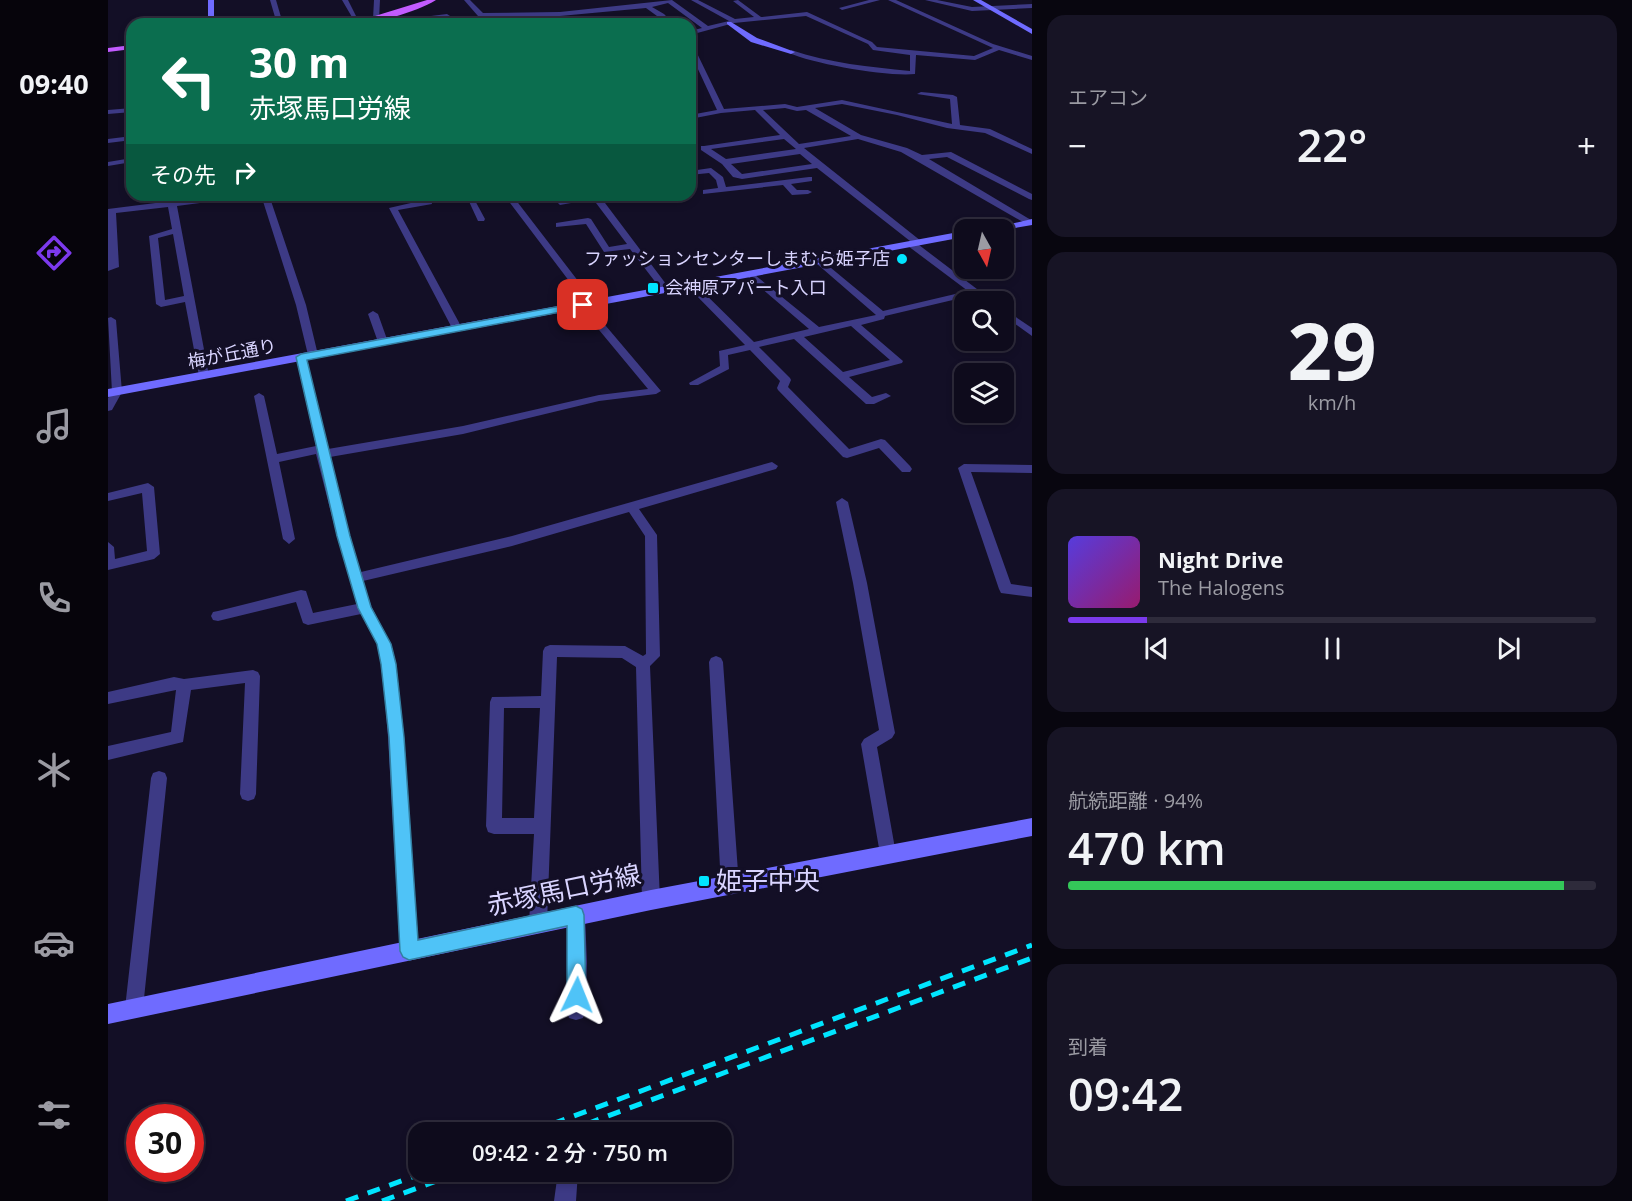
<!DOCTYPE html>
<html lang="ja">
<head>
<meta charset="utf-8">
<style>
  :root { --surface:#0e0b1c; --page:#171425; --text:#f1f3f6; --muted:#9b9ba3; --line:#2e2b3b; --accent:#7c3aed }
  body { margin:0; font-family:"Open Sans","Noto Sans JP",sans-serif; background:var(--page); color:var(--text); height:100vh; display:flex; flex-direction:column; font-size:22px; white-space:nowrap }
  * { box-sizing:border-box; margin:0 }
  p { font-size:20px; color:var(--muted) }
  .icon { flex:none; width:33px; height:33px; fill:none; stroke:currentColor; stroke-width:2; stroke-linecap:round; stroke-linejoin:round }
  .map { position:relative; flex:1; overflow:hidden }
  .sheet { display:flex; flex-direction:column; gap:15px; padding:15px; background:#08060f; width:600px }
  .sheet>* { flex:none }
  .hud { position:absolute; left:18px; top:18px; width:570px; height:183px; border-radius:18px; box-shadow:0 3px 9px #0003,0 0 0 2px var(--line); background:#0b6e4f; color:#fff; overflow:hidden }
  .needle { width:39px; rotate:172deg }
  .controls { position:absolute; left:846px; top:219px; display:grid; gap:12px }
  .controls a { display:grid; place-items:center; width:60px; height:60px; border-radius:12px; background:var(--surface); box-shadow:0 3px 9px #0003,0 0 0 2px var(--line); font-size:30px }
  .speed { position:absolute; left:18px; top:1104px; display:flex; gap:12px; font-size:30px; font-weight:700; text-align:center }
  .speed>* { display:grid; place-content:center; width:78px; height:78px; border-radius:50%; background:var(--surface); box-shadow:0 3px 9px #0003,0 0 0 2px var(--line); line-height:1 }
  .speed .limit { border:9px solid #d22; background:#fff; color:#111 }
  .pin { position:absolute; display:grid; place-items:center; width:51px; height:51px; color:#fff; margin:-26px; border-radius:12px; box-shadow:0 3px 9px #0006 }
  .me { position:absolute; width:66px; margin:-33px; rotate:2deg; stroke-linejoin:round; filter:drop-shadow(0 0 4px #0008) }
  .turn { display:flex; align-items:center; gap:21px; height:126px; padding:0 24px; font-size:27px }
  .turn .icon { width:78px; height:78px; stroke-width:2.5 }
  .turn b { display:block; font-size:42px; line-height:51px }
  .then { display:flex; align-items:center; height:57px; padding:0 24px; background:#0003; gap:12px; font-size:22px }
  .big { font-size:45px; font-weight:600; line-height:1.1 }
  .sheet .tile { flex:1; display:flex; flex-direction:column; justify-content:center; gap:9px; min-width:0; padding:0 21px; border-radius:18px; background:var(--page) }
  .sheet .dial { align-items:center; gap:0 }
  .dial b { font-size:78px; line-height:1 }
  .song { display:flex; align-items:center; gap:18px }
  .cover { width:72px; height:72px; border-radius:9px; background:linear-gradient(135deg,hsl(250 70% 55%),hsl(320 70% 35%)) }
  .played { height:6px; border-radius:3px; background:linear-gradient(90deg,var(--accent) 15%,var(--line) 15%) }
  .keys { display:flex; justify-content:space-around; direction:ltr }
  .heat { display:flex; justify-content:space-between; align-items:center; font-size:33px; direction:ltr }
  .charge { height:9px; border-radius:4px; background:linear-gradient(90deg,#34c759 94%,var(--line) 0) }
  .trip { position:absolute; left:300px; top:1122px; width:324px; height:60px; border-radius:18px; background:var(--surface); box-shadow:0 3px 9px #0003,0 0 0 2px var(--line); font-weight:600; line-height:60px; text-align:center }
  main { display:flex; flex:1; min-height:0 }
  .tab-bar { display:flex; flex-direction:column; width:108px; justify-content:space-around; align-items:center; background:#06040b; color:var(--muted) }
  .tab-bar .icon { width:42px; height:42px }
  .tab-bar .active { color:var(--accent) }
  .tab-bar b { font-size:27px; color:var(--text) }
  .map>svg:first-child { display:block }
  .lines { fill:none; stroke-linecap:round; stroke-linejoin:round }
  .street { fill:#3d3a85; fill-rule:evenodd }
  .secondary { fill:#6f6bff; fill-rule:evenodd }
  .primary { fill:#c25bff; fill-rule:evenodd }
  .rail { stroke:#00e5ff; stroke-width:5; stroke-dasharray:13 10; stroke-linecap:butt }
  .route { fill:#4fc3f7; stroke:#337fa1; stroke-width:1.5 }
  .poi-dot { fill:#00e5ff; stroke:#130f26; stroke-width:2 }
  .labels { text-anchor:middle; stroke-width:6; stroke-linejoin:round; paint-order:stroke }
  .far-poi-label { font-size:18px; fill:#d9d4ff; stroke:#130f26; text-anchor:end }
  .far-street-label { font-size:18px; fill:#d9d4ff; stroke:#130f26 }
  .near-poi-label { font-size:26px; fill:#d9d4ff; stroke:#130f26; text-anchor:start }
  .near-street-label { font-size:26px; fill:#d9d4ff; stroke:#130f26 }
</style>
</head>
<body>
<main>
<nav class="tab-bar">
<b>09:40</b>
<svg class="icon active" aria-label="directions" viewBox="0 0 24 24"><path d="M12 3l9 9-9 9-9-9zM9 14v-3h6M13 9l2 2-2 2"/></svg>
<svg class="icon" aria-label="music" viewBox="0 0 24 24"><path d="M9 18V5l10-2v13"/><circle cx="6" cy="18" r="3"/><circle cx="16" cy="16" r="3"/></svg>
<svg class="icon" aria-label="phone" viewBox="0 0 24 24"><path d="M5 4h4l2 5-3 2q2 4 5 5l2-3 5 2v4C11 20 4 13 5 4z"/></svg>
<svg class="icon" aria-label="climate" viewBox="0 0 24 24"><path d="M12 3v18M4 7l16 10M4 17L20 7"/></svg>
<svg class="icon" aria-label="car" viewBox="0 0 24 24"><path d="M5 17H2v-5l4-1 3-4h7l3 4 3 1v5h-3M9 17h6M6 11h13"/><circle cx="7" cy="17" r="2"/><circle cx="17" cy="17" r="2"/></svg>
<svg class="icon" aria-label="filters" viewBox="0 0 24 24"><path d="M4 7h16M4 17h16"/><circle cx="9" cy="7" r="2"/><circle cx="15" cy="17" r="2"/></svg>
</nav>
<div class="map">
<svg width="924" height="1201" viewBox="0 0 924 1201">
  <rect width="100%" height="100%" fill="#130f26"/>
  <g class="lines">
    <path class="street" d="M 162,0 L 168,0 L 175,24 L 169,24 Z
      M 234,0 L 240,0 L 252,24 L 248,24 Z
      M 266,0 L 272,0 L 271,19 L 268,21 L 265,19 Z
      M 356,0 L 362,0 L 375,13 L 452,12 L 564,0 L 600,26 L 621,21 L 583,0 L 590,0 L 627,19 L 646,17 L 625,1 L 630,0 L 653,17 L 699,12 L 764,42 L 769,47 L 866,56 L 885,48 L 780,0 L 788,0 L 885,44 L 924,56 L 924,60 L 891,50 L 867,60 L 808,55 L 807,74 C 780,77 706,64 681,53 L 683,50 C 721,63 762,67 802,71 L 802,55 L 765,50 L 760,44 L 698,16 L 626,23 L 582,35 L 582,31 L 594,28 L 560,3 L 544,7 L 556,14 L 566,24 L 560,24 L 538,8 L 452,16 L 378,17 L 382,21 L 379,23 L 370,16 Z
      M 761,0 L 772,0 L 734,10 L 731,8 Z
      M 817,0 L 829,0 L 864,7 L 924,4 L 924,8 L 864,11 Z
      M 339,14 L 342,16 L 341,22 L 348,24 L 335,24 L 336,18 L 327,19 L 324,24 L 318,24 L 323,16 Z
      M 582,43 L 585,45 L 616,109 L 677,104 L 689,107 L 734,100 L 844,124 L 842,99 L 809,94 L 813,92 L 845,95 L 849,97 L 852,125 L 882,129 L 924,149 L 924,154 L 877,133 L 839,128 L 789,115 L 734,104 L 707,108 L 753,135 L 799,148 L 814,155 L 843,152 L 924,194 L 924,200 L 921,199 L 839,157 L 821,159 L 923,220 L 923,224 L 920,225 L 793,152 L 750,139 L 696,148 L 813,241 L 814,243 L 811,245 L 886,302 L 874,302 L 866,295 L 777,316 L 776,319 L 753,325 L 795,361 L 794,363 L 741,377 L 764,397 L 778,393 L 783,396 L 766,404 L 758,404 L 686,339 L 651,347 L 682,378 L 683,380 L 680,387 L 741,449 L 773,439 L 777,440 L 802,466 L 804,469 L 802,472 L 794,472 L 771,448 L 739,458 L 735,457 L 670,390 L 669,388 L 672,381 L 642,350 L 620,355 L 621,369 L 590,385 L 582,385 L 581,383 L 612,366 L 611,351 L 637,345 L 580,287 L 580,283 L 586,283 L 646,342 L 701,329 L 639,276 L 637,274 L 642,271 L 711,327 L 768,315 L 708,263 L 706,261 L 711,258 L 775,311 L 860,291 L 800,246 L 799,244 L 802,241 L 709,168 L 634,179 L 625,177 L 614,164 L 593,150 L 593,146 L 596,146 L 672,135 L 647,110 L 613,113 L 582,119 L 582,115 L 609,110 L 582,52 ZM 677,108 L 689,111 L 698,110 L 743,136 L 691,144 L 655,110 ZM 676,139 L 688,149 L 618,159 L 603,149 ZM 692,154 L 704,164 L 634,174 L 623,164 ZM 743,326 L 782,360 L 735,372 L 696,337 Z
      M 24,108 L 24,112 L 0,114 L 0,110 Z
      M 24,136 L 24,140 L 0,143 L 0,139 Z
      M 582,152 L 586,152 L 586,156 L 582,156 Z
      M 24,158 L 24,162 L 0,166 L 0,162 Z
      M 603,168 L 615,177 L 618,187 L 701,177 L 704,177 L 704,181 L 683,184 L 689,190 L 700,190 L 704,192 L 700,194 L 684,195 L 675,185 L 595,194 L 595,190 L 610,188 L 608,180 L 601,173 L 582,175 L 582,171 Z
      M 111,195 L 134,195 L 130,198 L 69,206 L 101,376 L 96,379 L 91,376 L 77,302 L 53,307 L 48,304 L 41,236 L 64,229 L 60,207 L 8,213 L 11,267 L 0,271 L 0,209 ZM 65,234 L 76,296 L 57,300 L 50,238 Z
      M 153,195 L 161,195 L 198,305 L 210,355 L 209,357 L 205,358 L 200,355 L 188,305 Z
      M 314,195 L 322,195 L 324,204 L 290,210 L 354,328 L 353,330 L 345,330 L 344,328 L 281,208 L 316,200 Z
      M 358,195 L 364,195 L 377,219 L 376,221 L 370,221 Z
      M 396,195 L 404,195 L 487,303 L 481,306 L 553,391 L 548,394 L 491,401 L 355,434 L 222,457 L 241,536 L 253,572 L 404,536 L 664,462 L 670,466 L 668,469 L 531,509 L 549,535 L 552,656 L 542,666 L 552,900 L 549,906 L 543,909 L 537,906 L 534,900 L 528,667 L 514,658 L 449,657 L 439,923 L 436,929 L 430,932 L 424,929 L 421,923 L 426,834 L 386,834 L 380,832 L 378,826 L 382,702 L 384,697 L 433,696 L 435,651 L 437,647 L 442,645 L 517,646 L 535,656 L 538,654 L 537,536 L 521,512 L 404,546 L 255,581 L 264,608 L 283,644 L 288,664 L 296,737 L 310,951 L 307,957 L 301,960 L 295,957 L 292,951 L 280,737 L 274,664 L 269,644 L 253,614 L 200,625 L 195,623 L 188,602 L 110,621 L 105,620 L 103,616 L 105,612 L 110,611 L 193,590 L 198,591 L 205,613 L 249,604 L 229,536 L 208,454 L 171,462 L 187,539 L 181,544 L 175,539 L 146,396 L 151,393 L 156,396 L 169,454 L 208,446 L 188,357 L 189,355 L 193,354 L 198,357 L 220,449 L 355,426 L 491,395 L 540,389 L 472,307 L 472,303 L 477,302 ZM 396,708 L 432,708 L 426,818 L 394,818 Z
      M 442,195 L 450,195 L 454,199 L 491,195 L 561,288 L 561,292 L 555,292 L 522,249 L 496,252 L 478,224 L 448,227 L 448,223 L 480,218 L 483,219 L 501,247 L 519,244 L 485,199 L 452,205 Z
      M 896,309 L 924,328 L 924,336 L 896,316 Z
      M 265,311 L 270,314 L 280,342 L 279,344 L 275,345 L 270,342 L 260,314 Z
      M 3,317 L 8,320 L 14,392 L 4,410 L 0,411 L 0,398 L 4,392 L 0,318 Z
      M 856,464 L 924,465 L 924,473 L 863,472 L 903,584 L 924,587 L 924,597 L 893,593 L 891,589 L 850,468 Z
      M 40,483 L 46,487 L 52,554 L 46,559 L 0,570 L 0,542 L 6,547 L 7,559 L 39,551 L 34,493 L 0,501 L 0,493 Z
      M 734,498 L 740,502 L 759,583 L 787,733 L 784,738 L 769,747 L 788,854 L 786,860 L 780,862 L 774,860 L 772,854 L 753,744 L 756,739 L 771,730 L 745,583 L 728,502 Z
      M 608,656 L 613,658 L 615,662 L 631,886 L 628,892 L 622,895 L 616,892 L 613,886 L 601,662 L 603,658 Z
      M 145,670 L 150,672 L 152,676 L 148,794 L 146,799 L 140,801 L 134,799 L 132,794 L 137,683 L 83,690 L 75,742 L 0,760 L 0,746 L 63,732 L 68,690 L 0,704 L 0,692 L 66,677 L 76,679 Z
      M 51,771 L 57,773 L 59,778 L 35,1008 L 33,1015 L 26,1017 L 19,1015 L 17,1008 L 43,778 L 45,773 Z
      M 468,906 L 474,909 L 477,915 L 479,963 L 477,1011 L 475,1018 L 468,1020 L 461,1018 L 459,1011 L 461,963 L 459,915 L 462,909 Z
      M 450,1172 L 470,1172 L 468,1201 L 446,1201 Z"/>
    <path class="secondary" d="M 100,0 L 106,0 L 106,24 L 100,24 Z
      M 865,0 L 873,0 L 924,29 L 924,34 Z
      M 619,22 L 623,22 L 649,38 L 687,52 L 683,54 L 643,42 L 619,24 Z
      M 924,219 L 924,225 L 896,230 L 876,230 Z
      M 856,231 L 856,237 L 0,397 L 0,389 Z
      M 924,818 L 924,836 L 543,910 L 0,1024 L 0,1004 L 543,890 Z"/>
    <path class="primary" d="M 319,0 L 328,0 C 307,13 265,24 241,24 Z
      M 24,45 L 24,49 L 0,52 L 0,48 Z"/>
    <path class="rail" d="M 423,1132 L 924,945
      M 457,1132 L 924,958
      M 238,1201 L 318,1172
      M 274,1201 L 353,1172"/>
  </g>
  <path class="route" d="M 475,302 L 479,303 L 479,307 L 199,360 L 242,536 L 263,607 L 283,644 L 288,664 L 296,737 L 310,940 L 468,906 L 474,909 L 476,915 L 478,995 L 475,1002 L 469,1004 L 462,1002 L 459,995 L 459,926 L 301,960 L 295,957 L 292,951 L 281,737 L 273,664 L 269,644 L 250,608 L 229,536 L 188,357 L 193,354 Z"/>
  <g class="poi-dot">
    <circle cx="794" cy="259" r="6"/>
    <rect x="539" y="282" width="12" height="12" rx="3"/>
    <rect x="590" y="875" width="12" height="12" rx="3"/>
  </g>
  <g class="labels">
    <g class="far-poi-label">
      <text x="782" y="265">ファッションセンターしまむら姫子店</text>
      <text x="557" y="294" text-anchor="start">会神原アパート入口</text>
    </g>
    <g class="far-street-label">
      <text transform="translate(124 354) rotate(-11)" y="6">梅が丘通り</text>
    </g>
    <g class="near-poi-label">
      <text x="608" y="890">姫子中央</text>
    </g>
    <g class="near-street-label">
      <text transform="translate(456 890) rotate(-12)" y="9">赤塚馬口労線</text>
    </g>
  </g>
</svg>
<div class="controls">
<a><svg class="needle" viewBox="-14 -14 28 28"><path d="M0-13l5 13h-10z" fill="#e53935"/><path d="M0 13l5-13h-10z" fill="#9b9ba3"/></svg></a>
<a><svg class="icon" aria-label="search" viewBox="0 0 24 24"><circle cx="10" cy="10" r="6"/><path d="M15 15l6 6"/></svg></a>
<a><svg class="icon" aria-label="layers" viewBox="0 0 24 24"><path d="M12 4l9 5-9 5-9-5zM3 14l9 5 9-5"/></svg></a>
</div>
<div class="speed"><div class="limit">30</div></div>
<div class="pin" style="left:475px;top:305px;background:#d93025"><svg class="icon" aria-label="arrive" viewBox="0 0 24 24"><path d="M6 21V4h12l-3 4 3 4H6"/></svg></div>
<svg class="me" style="left:469px;top:995px" viewBox="-20 -20 40 40"><path d="M0-17L14 15 0 8-14 15z" fill="#4fc3f7" stroke="#fff" stroke-width="4"/></svg>
<div class="trip">09:42 · 2 分 · 750 m</div>
<div class="hud">
<div class="turn"><svg class="icon" aria-label="left" viewBox="0 0 24 24"><path d="M17 20v-9H6M10 6l-5 5 5 5"/></svg><div><b>30 m</b>赤塚馬口労線</div></div>
<div class="then">その先<svg class="icon" aria-label="right" viewBox="0 0 24 24"><path d="M7 20v-9h11M14 6l5 5-5 5"/></svg></div>
</div>
</div>
<section class="sheet">
<div class="tile"><p>エアコン</p>
<div class="heat"><a>−</a><b class="big">22°</b><a>+</a></div>
</div>
<div class="tile dial"><b>29</b><p>km/h</p></div>
<div class="tile">
<div class="song"><i class="cover"></i><div><b>Night Drive</b><p>The Halogens</p></div></div>
<div class="played"></div>
<div class="keys"><svg class="icon" aria-label="previous" viewBox="0 0 24 24"><path d="M18 5L8 12l10 7zM5 5v14"/></svg><svg class="icon" aria-label="pause" viewBox="0 0 24 24"><path d="M8 5v14M16 5v14"/></svg><svg class="icon" aria-label="next" viewBox="0 0 24 24"><path d="M6 5l10 7-10 7zM19 5v14"/></svg></div>
</div>
<div class="tile"><p>航続距離 · 94%</p><b class="big">470 km</b><div class="charge"></div></div>
<div class="tile"><p>到着</p><b class="big">09:42</b></div>
</section>
</main>
</body>
</html>
